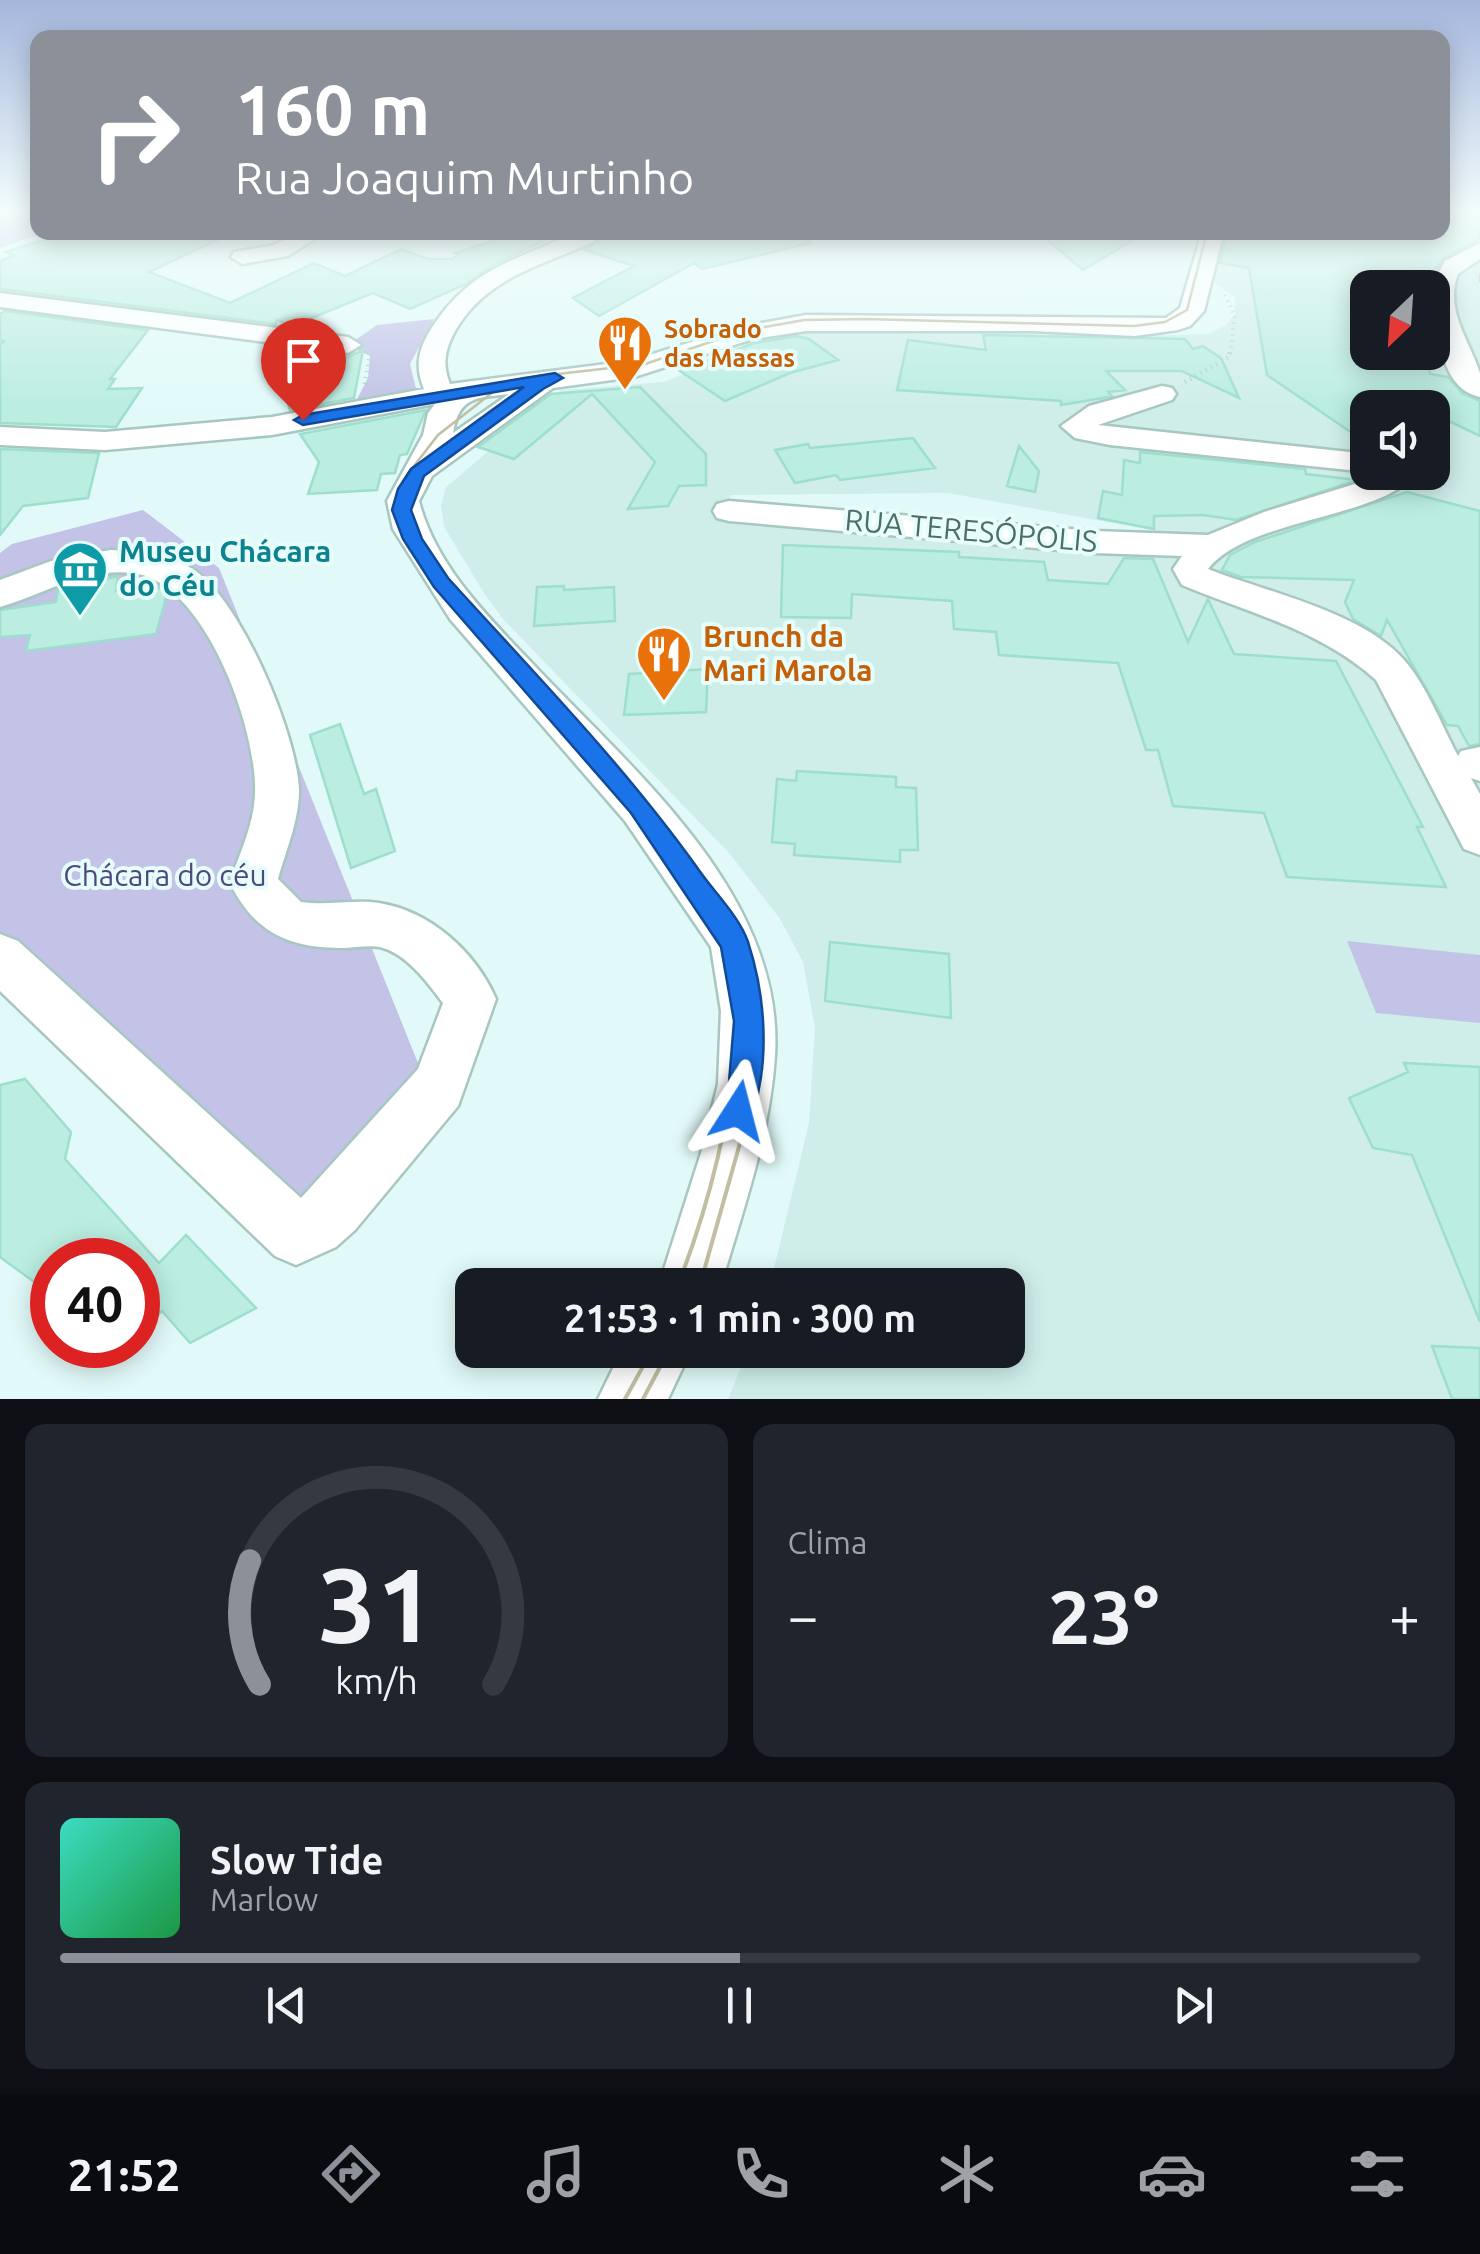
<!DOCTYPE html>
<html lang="pt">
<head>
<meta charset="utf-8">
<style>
  :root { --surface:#171b24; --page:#20242c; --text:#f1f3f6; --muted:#9ea1a6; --line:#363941; --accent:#8c9099 }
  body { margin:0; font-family:Ubuntu,sans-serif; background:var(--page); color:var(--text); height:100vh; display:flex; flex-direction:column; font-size:38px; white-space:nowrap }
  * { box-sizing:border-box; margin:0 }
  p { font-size:32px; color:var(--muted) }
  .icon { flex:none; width:55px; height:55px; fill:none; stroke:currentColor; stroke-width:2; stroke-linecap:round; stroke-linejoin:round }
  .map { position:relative; height:1399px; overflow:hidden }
  .panel { display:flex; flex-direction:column; gap:25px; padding:25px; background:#0d0f14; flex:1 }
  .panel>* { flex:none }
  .hud { position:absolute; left:30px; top:30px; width:1420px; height:210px; border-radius:20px; box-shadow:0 5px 25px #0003; background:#8c9099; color:#fff; overflow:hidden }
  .needle { width:65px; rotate:205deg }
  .fabs { position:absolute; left:1350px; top:270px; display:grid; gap:20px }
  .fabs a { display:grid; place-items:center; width:100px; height:100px; border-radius:20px; background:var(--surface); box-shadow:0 5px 25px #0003; font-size:50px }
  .speed { position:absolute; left:30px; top:1238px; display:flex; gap:20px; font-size:50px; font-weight:700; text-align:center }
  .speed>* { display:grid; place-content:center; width:130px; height:130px; border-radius:50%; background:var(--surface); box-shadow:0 5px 25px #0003; line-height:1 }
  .speed .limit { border:15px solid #d22; background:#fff; color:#111 }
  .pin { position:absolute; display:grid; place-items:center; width:85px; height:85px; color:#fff; margin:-102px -42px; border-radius:50% 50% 50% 0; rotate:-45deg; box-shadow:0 0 10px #0007 }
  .pin .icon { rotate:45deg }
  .me { position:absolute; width:110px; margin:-55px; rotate:9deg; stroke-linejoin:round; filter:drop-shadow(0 0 8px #0008) }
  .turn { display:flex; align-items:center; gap:35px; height:210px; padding:0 40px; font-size:45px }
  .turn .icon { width:130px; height:130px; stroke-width:2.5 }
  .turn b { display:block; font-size:70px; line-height:85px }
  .big { font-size:75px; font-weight:700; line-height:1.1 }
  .panel .tile { flex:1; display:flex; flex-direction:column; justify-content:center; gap:15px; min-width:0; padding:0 35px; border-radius:20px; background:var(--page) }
  .panel .dial { align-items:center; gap:0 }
  .dial svg { height:260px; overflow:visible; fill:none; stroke:var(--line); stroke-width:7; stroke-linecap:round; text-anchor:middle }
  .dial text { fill:var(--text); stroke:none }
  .song { display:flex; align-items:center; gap:30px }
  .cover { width:120px; height:120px; border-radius:15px; background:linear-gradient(135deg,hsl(170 70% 55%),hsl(140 70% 35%)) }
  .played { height:10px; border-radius:5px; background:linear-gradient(90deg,var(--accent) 50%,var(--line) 50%) }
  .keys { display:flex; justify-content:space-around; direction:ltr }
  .heat { display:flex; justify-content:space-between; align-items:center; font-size:55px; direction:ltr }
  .panel .tiles { flex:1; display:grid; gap:25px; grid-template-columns:1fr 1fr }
  .tile:last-child { grid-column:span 2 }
  .trip { position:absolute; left:455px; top:1268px; width:570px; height:100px; border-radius:20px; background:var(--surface); box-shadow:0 5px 25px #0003; font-weight:700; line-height:100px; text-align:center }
  .dock { display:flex; height:160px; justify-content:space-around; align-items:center; background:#090b0e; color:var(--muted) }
  .dock .icon { width:70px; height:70px }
  .dock .active { color:var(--accent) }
  .dock b { font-size:45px; color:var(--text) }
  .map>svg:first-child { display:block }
  .residential { fill:#cfeeea; fill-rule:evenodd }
  .green { fill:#c2c3e6 }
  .building { fill:#bbede1; stroke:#9ddecd; stroke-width:2.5 }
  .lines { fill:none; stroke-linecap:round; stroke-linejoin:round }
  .minor-casing { stroke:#a7c7c0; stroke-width:5 }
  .path-far1 { stroke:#9fd1c4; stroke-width:4; stroke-dasharray:1 5; stroke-linecap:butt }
  .path { stroke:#9fd1c4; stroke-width:5; stroke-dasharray:1 5; stroke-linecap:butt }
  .minor { fill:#fff; fill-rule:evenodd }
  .tram-far1 { stroke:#c1bea2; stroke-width:2.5 }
  .tram { stroke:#c1bea2; stroke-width:4 }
  .route { fill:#1a73e8; stroke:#114b97; stroke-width:2.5 }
  .labels { text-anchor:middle; stroke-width:8; stroke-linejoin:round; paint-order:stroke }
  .far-food-label { font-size:25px; font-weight:bold; fill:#c56008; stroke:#e7fdfc; text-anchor:start }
  .street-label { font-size:30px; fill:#4a6f64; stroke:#e7fdfc }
  .culture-label { font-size:30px; font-weight:bold; fill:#0d838f; stroke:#e7fdfc; text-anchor:start }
  .food-label { font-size:30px; font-weight:bold; fill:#c56008; stroke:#e7fdfc; text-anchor:start }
  .park-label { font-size:30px; fill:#4d497f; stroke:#e7fdfc }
</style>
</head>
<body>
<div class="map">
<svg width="1480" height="1399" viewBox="0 0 1480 1399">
  <rect width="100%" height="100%" fill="#e1faf9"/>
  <path class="residential" d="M 1480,211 L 1480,241 L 1440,276 L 1480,394 L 1480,1399 L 728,1399 L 748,1350 L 1008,1350 L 1008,1285 L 770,1285 L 809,1123 L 815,1028 L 803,962 L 780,919 L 730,854 L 503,619 L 484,593 L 444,527 L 441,505 L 446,487 L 561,390 L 664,382 L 733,354 L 750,341 L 779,334 L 858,330 L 918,334 L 991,329 L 1141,336 L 1208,334 L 1226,325 L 1235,314 L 1235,297 L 1216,284 L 1211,275 L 1214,255 L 1230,239 L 1442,232 ZM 1368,288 L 1432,288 L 1432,352 L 1368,352 ZM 1368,408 L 1432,408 L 1432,472 L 1368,472 ZM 948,493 L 1206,540 L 721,515 L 731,495 Z
    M 1480,253 L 1480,385 L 1469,366 L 1449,285 Z"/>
  <path class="green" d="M 0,211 L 37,211 L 38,232 L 43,233 L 0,248 Z
    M 434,319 L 410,364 L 418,397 L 353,407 L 368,378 L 370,356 L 348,345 L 377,325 Z
    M 143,510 L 219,568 L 428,1088 L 299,1227 L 0,946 L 0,553 L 12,544 Z
    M 1347,941 L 1480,955 L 1480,1023 L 1376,1013 Z"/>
  <path class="building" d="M 1442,211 L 1480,211 L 1480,239 L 1443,258 L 1436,269 L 1407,288 L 1368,288 L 1368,352 L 1427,352 L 1430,374 L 1448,377 L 1462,393 L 1480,401 L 1480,436 L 1432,413 L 1432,408 L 1368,408 L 1368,444 L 1267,375 L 1249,268 L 1220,263 L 1228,232 L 1442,232 Z
    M 67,232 L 234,232 L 149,272 L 230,303 L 314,263 L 345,276 L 401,249 L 428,259 L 452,259 L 459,254 L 455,253 L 518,232 L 567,232 L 549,238 L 497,263 L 464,285 L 410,309 L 373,293 L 292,326 L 277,320 L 276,324 L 0,289 L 0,261 L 14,256 L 6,252 Z
    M 610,232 L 810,232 L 811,243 L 702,269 L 694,263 L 599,316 L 573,298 L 634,266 L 585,250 Z
    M 1038,232 L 1147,232 L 1083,270 Z
    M 4,311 L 148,330 L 110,379 L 115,379 L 108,389 L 142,388 L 116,427 L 0,423 L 0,345 L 4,341 L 0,341 L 0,314 Z
    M 983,335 L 1185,339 L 1193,349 L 1203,346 L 1221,358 L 1239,398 L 1182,371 L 1106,371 L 1125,390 L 1108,392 L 1112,396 L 1103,398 L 1061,405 L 1061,401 L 897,390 L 908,340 L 986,350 Z
    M 796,336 L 809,339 L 838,360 L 790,373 L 725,401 L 680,371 L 754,343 Z
    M 363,350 L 354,398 L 290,410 L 281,381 L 317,353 L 348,357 Z
    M 640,387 L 706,454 L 706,485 L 679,486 L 668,506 L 628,509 L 655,462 L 592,394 L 514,459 L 478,447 L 551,394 Z
    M 426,410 L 407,454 L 400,455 L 395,473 L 381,474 L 377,490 L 308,494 L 319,462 L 300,434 Z
    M 913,438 L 935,468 L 840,480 L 836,475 L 795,483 L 775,450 L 808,444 L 810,448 Z
    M 1019,446 L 1039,471 L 1035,492 L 1007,486 Z
    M 0,449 L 99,453 L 88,498 L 23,506 L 0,535 Z
    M 1140,452 L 1305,469 L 1306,474 L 1357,480 L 1236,520 L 1203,515 L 1154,516 L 1154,529 L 1098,518 L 1103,491 L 1122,495 L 1124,460 L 1140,463 Z
    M 1407,492 L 1480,511 L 1480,744 L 1469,746 L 1458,726 L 1447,725 L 1387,620 L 1381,636 L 1353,619 L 1345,602 L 1354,580 L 1241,577 L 1222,570 L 1230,555 L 1255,542 Z
    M 783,545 L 959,552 L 959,557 L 1044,562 L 1048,580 L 1108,584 L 1124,558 L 1153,559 L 1188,642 L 1208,599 L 1234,654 L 1336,661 L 1423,827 L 1417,827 L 1446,887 L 1287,877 L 1264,813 L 1173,806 L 1158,750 L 1146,750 L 1118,663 L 999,655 L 996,632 L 954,629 L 952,601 L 852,594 L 851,618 L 781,617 Z
    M 118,576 L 116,591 L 160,588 L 167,594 L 156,634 L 26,651 L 30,635 L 0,637 L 0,610 L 56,602 L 58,590 Z
    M 564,586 L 564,590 L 614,587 L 615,621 L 534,626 L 537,587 Z
    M 708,669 L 706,712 L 624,715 L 629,674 Z
    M 340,724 L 364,794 L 376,789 L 395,851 L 351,868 L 310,735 Z
    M 797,771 L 896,777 L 896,787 L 916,788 L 918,850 L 900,850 L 900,862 L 794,855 L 795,844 L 772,842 L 777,779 L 796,781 Z
    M 830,942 L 949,954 L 951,1018 L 825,1001 Z
    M 1404,1063 L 1480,1067 L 1480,1322 L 1412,1155 L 1373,1148 L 1349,1098 L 1408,1072 Z
    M 25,1079 L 71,1132 L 65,1159 L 159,1263 L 186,1235 L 256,1308 L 190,1343 L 162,1311 L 138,1337 L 138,1260 L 52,1260 L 52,1295 L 0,1257 L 0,1085 Z
    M 1432,1346 L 1480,1348 L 1480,1399 L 1452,1399 Z"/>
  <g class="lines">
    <g class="minor-casing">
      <path id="minor" d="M 290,232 L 321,235 L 288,256 L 242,264 L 231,257 L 234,252 L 274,245 L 292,235 Z
        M 577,232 L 606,232 C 595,243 579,248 565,254 C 522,271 484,286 458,326 C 446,346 441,362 450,384 L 630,361 L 740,327 L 806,315 L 1166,318 L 1180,308 L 1202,232 L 1224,232 L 1204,311 L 1190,326 L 1178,330 L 1135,336 L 1033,331 L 806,331 L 753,339 L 634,377 L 553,388 L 432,476 L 419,501 C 435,564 486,615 530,661 C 631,769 785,894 775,1056 C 770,1135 743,1210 721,1285 L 659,1285 L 701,1153 L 718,1084 L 721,1011 L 711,947 L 625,821 L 450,619 L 393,529 L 387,501 L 423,435 L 428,413 L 435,404 L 272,435 L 105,450 L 0,445 L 0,427 L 105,432 L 272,417 L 424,389 C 413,363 420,345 435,323 C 474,266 518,260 577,232 ZM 509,394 L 453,433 C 459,396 477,398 509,394 Z
        M 1480,243 L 1480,259 L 1458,274 C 1444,309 1470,342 1480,373 C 1480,380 1480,391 1480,397 C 1433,386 1441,318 1430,288 L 1445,261 Z
        M 0,293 L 348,337 L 361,345 L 348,353 L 0,307 Z
        M 1162,386 L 1172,388 L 1176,394 L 1172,400 L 1098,425 L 1368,454 L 1368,472 L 1110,445 L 1075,438 L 1061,426 L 1089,406 Z
        M 1381,472 L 1417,472 C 1384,519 1249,517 1208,569 C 1266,592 1363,612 1405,661 C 1427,687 1442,726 1458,756 L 1461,751 L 1480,747 L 1480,781 L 1471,778 L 1480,794 L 1480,855 L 1464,849 L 1376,680 C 1321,630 1249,613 1182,585 L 1173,569 L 1182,556 L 1094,553 L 729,521 L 717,518 L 713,511 L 717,504 L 729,501 L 1094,531 L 1208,535 L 1264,512 L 1371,479 Z
        M 110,550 C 137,551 167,554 191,568 C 240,597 297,734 299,790 C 299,821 286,850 278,879 L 301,902 C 327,906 354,899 379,903 C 431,911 476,953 496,999 L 458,1106 L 355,1230 L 336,1247 L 296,1265 L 275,1256 L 0,991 L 0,934 L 18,941 L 301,1198 L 418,1069 L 443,1003 C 428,983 406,953 380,947 C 368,945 354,948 341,948 C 288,948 254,932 230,883 C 239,854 254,825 255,794 C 258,731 205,580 132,573 C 82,568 46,594 0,607 L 0,580 L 51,561 Z
        M 622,1350 L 691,1350 L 668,1399 L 598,1399 Z"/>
    </g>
    <path class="path-far1" d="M 1225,295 L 1235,316 L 1230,354"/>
    <path class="path" d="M 1185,382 L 1229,357 L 1230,352
      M 365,384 L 370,357"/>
    <use href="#minor" class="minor"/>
    <path class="tram-far1" d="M 1480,275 L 1480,281
      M 422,474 L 528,388 L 545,383
      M 749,983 L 754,1042
      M 737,1042 L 738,974 L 726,935 L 636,813 L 437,586 L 408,544 L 397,515 L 407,475 L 438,435 L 502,385 L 523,378 L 645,364 L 743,331 L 804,320 L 866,319 L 1134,326 L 1165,322 L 1187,310 L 1207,232"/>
    <path class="tram" d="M 678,1285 C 708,1208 729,1122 738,1040
      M 700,1285 L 742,1136 L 754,1040
      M 625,1399 L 652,1350
      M 643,1399 L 669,1350"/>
  </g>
  <linearGradient id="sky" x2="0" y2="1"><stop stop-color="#a5b6dd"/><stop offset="0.52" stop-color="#f2fdfc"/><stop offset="1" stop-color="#f2fdfc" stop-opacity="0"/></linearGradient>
  <rect width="1480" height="407" fill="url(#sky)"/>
  <path class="route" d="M 555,373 L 563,378 L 543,389 L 424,476 L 411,510 L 422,539 L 448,578 C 535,674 626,767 701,873 C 716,894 740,918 748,942 C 766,997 771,1068 749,1122 L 738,1127 L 727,1122 L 722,1111 L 729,1082 L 734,1021 L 721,947 L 631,813 L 434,587 L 403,539 L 392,510 L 398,489 L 411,469 L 524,387 L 303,425 L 294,420 L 303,415 Z"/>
  <defs>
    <g id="restaurant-pin" transform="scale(2.875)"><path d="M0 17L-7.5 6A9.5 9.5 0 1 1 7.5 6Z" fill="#e8710a" stroke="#e7fdfc"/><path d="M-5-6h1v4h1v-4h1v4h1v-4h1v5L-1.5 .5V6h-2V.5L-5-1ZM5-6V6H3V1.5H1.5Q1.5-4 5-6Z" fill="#fff"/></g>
    <g id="museum-pin" transform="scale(2.875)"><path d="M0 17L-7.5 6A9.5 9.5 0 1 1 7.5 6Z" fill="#0f9aa8" stroke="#e7fdfc"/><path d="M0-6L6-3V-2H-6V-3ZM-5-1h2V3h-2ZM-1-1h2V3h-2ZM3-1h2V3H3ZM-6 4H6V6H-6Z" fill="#fff"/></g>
  </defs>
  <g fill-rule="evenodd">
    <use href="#restaurant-pin" x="625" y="343"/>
    <use href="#museum-pin" x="80" y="569"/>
    <use href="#restaurant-pin" x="664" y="654"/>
  </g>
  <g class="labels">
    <g class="far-food-label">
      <text x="664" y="338">Sobrado<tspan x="664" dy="29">das Massas</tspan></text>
    </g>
    <g class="street-label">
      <text transform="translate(971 531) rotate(5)" y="10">RUA TERESÓPOLIS</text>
    </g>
    <g class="culture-label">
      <text x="119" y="562">Museu Chácara<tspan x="119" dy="34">do Céu</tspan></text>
    </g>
    <g class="food-label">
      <text x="703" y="647">Brunch da<tspan x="703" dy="34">Mari Marola</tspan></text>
    </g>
    <g class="park-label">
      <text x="165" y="886">Chácara do céu</text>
    </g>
  </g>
</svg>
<div class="fabs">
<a><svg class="needle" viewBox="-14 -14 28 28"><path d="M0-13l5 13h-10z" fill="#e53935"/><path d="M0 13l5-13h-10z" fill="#9ea1a6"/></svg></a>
<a><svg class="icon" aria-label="sound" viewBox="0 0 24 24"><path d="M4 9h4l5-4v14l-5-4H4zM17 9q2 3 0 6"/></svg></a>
</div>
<div class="speed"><div class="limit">40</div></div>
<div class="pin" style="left:303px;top:420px;background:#d93025"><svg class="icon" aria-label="arrive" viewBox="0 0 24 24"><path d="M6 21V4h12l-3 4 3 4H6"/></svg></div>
<svg class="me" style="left:738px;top:1111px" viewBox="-20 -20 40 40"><path d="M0-17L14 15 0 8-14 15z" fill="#1a73e8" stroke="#fff" stroke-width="4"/></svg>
<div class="trip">21:53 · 1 min · 300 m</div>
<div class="hud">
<div class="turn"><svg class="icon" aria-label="right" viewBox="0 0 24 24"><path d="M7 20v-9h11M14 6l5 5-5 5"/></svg><div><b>160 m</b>Rua Joaquim Murtinho</div></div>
</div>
</div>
<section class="panel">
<div class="tiles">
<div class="tile dial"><svg viewBox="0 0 100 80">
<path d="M14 69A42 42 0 1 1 86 69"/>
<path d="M14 69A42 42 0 0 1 11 31" stroke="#8c9099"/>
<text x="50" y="56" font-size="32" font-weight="700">31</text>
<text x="50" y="72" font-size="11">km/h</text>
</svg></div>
<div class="tile"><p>Clima</p>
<div class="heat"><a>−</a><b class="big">23°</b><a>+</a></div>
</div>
<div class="tile">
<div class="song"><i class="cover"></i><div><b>Slow Tide</b><p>Marlow</p></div></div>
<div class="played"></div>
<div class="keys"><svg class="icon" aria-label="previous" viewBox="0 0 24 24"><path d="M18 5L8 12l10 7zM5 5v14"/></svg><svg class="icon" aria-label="pause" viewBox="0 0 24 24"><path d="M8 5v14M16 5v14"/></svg><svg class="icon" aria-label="next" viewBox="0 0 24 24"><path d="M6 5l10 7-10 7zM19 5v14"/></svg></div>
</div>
</div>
</section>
<nav class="dock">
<b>21:52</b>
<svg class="icon active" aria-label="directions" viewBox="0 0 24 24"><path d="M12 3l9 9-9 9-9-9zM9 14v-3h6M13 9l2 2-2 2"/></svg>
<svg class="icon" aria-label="music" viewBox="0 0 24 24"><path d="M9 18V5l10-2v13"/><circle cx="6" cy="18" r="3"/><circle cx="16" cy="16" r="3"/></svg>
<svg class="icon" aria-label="phone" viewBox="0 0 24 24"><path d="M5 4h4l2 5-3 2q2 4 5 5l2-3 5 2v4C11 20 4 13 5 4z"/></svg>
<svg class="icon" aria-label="climate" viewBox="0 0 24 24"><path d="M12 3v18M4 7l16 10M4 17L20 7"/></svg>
<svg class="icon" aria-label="car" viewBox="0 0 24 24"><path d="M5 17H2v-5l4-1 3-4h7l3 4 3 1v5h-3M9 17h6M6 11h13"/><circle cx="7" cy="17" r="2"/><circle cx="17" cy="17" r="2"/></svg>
<svg class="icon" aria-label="filters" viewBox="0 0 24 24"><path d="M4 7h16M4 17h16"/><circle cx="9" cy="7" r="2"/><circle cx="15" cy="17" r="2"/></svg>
</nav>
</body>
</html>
